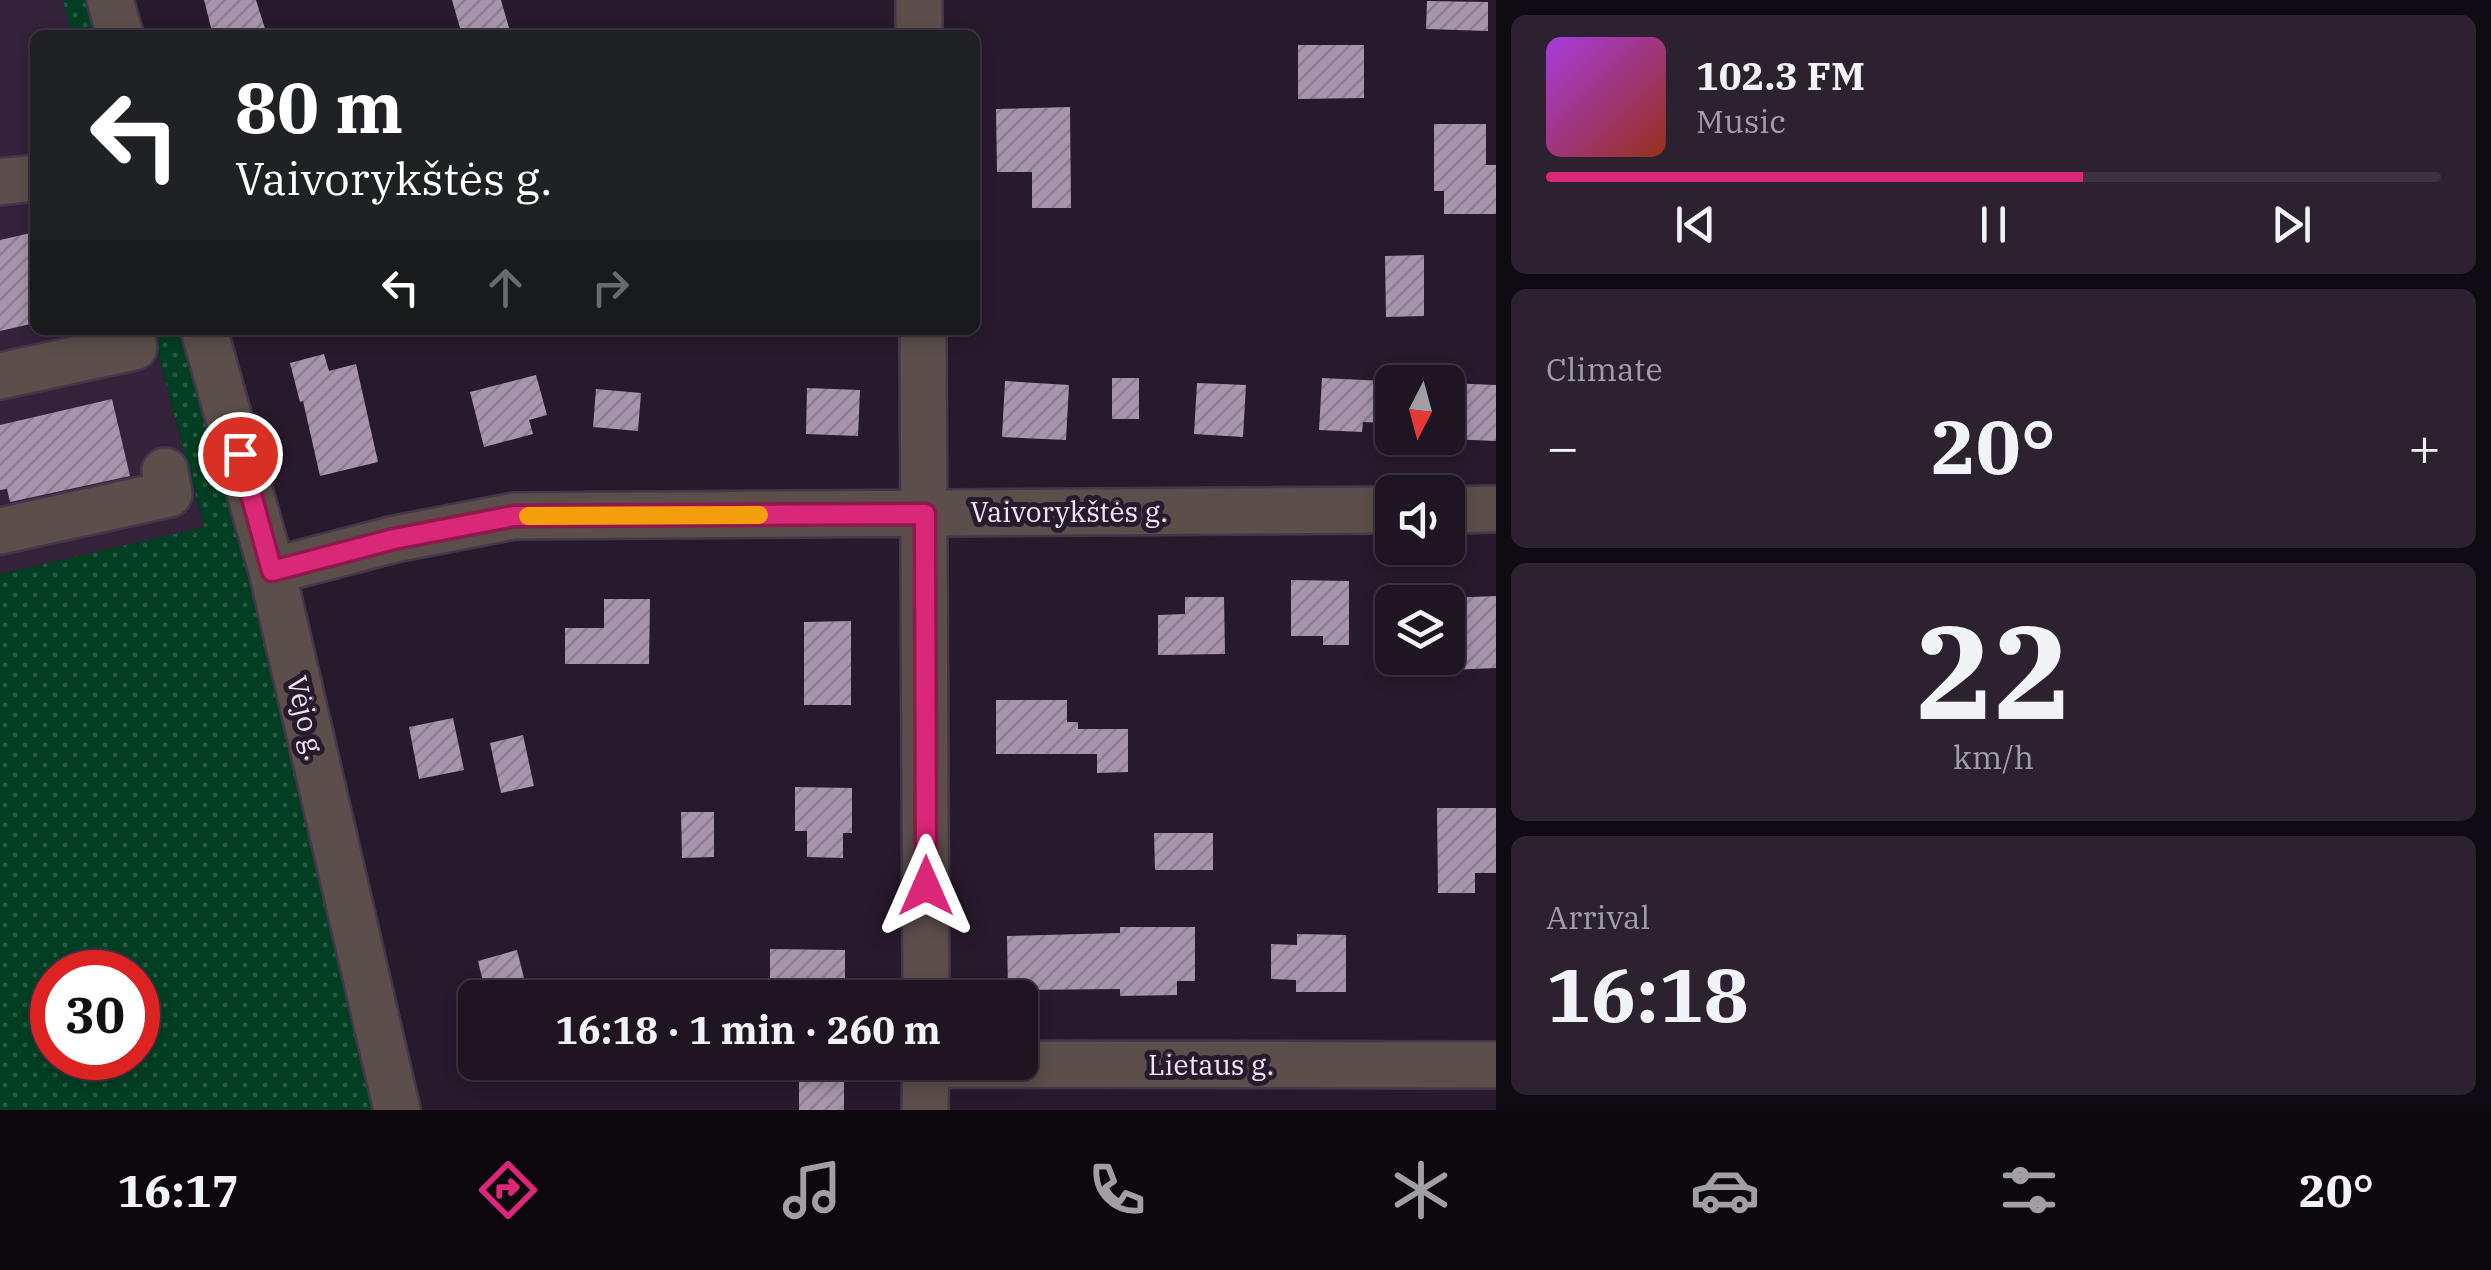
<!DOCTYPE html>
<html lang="en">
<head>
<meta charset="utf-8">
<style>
  :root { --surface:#1e1422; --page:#2b212f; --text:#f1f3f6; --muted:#a19ea5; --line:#3c3340; --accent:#db2777 }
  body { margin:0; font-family:"IBM Plex Serif",serif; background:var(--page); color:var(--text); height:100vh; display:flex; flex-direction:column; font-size:38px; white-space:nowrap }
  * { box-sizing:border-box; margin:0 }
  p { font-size:32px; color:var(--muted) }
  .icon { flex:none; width:55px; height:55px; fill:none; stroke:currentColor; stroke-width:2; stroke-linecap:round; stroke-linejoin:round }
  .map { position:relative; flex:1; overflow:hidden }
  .panel { display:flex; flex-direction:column; gap:15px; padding:15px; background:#100b13; width:995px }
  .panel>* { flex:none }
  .hud { position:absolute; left:30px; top:30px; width:950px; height:305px; border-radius:15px; box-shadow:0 5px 15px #0003,0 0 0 2px var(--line); background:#202124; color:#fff; overflow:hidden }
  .needle { width:65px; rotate:186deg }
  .controls { position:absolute; left:1375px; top:365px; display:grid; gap:20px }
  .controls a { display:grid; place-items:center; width:90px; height:90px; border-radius:15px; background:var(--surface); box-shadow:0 5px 15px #0003,0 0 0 2px var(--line); font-size:50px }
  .speed { position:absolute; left:30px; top:950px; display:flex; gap:20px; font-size:50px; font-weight:700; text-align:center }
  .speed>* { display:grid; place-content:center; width:130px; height:130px; border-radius:50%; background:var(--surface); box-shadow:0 5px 15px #0003,0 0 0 2px var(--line); line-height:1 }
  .speed .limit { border:15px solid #d22; background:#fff; color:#111 }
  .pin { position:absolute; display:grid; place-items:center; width:85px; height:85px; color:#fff; margin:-42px; border:5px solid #fff; border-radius:50%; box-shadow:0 2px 10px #0007 }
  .me { position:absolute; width:110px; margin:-55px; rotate:0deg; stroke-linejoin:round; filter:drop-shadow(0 0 8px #0008) }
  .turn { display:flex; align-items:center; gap:35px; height:210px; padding:0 40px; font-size:45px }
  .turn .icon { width:130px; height:130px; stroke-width:2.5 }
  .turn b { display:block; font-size:70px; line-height:85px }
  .lanes { display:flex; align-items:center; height:95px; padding:0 40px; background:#0003; justify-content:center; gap:50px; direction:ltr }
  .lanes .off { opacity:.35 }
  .big { font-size:75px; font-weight:800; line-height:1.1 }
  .panel .card { flex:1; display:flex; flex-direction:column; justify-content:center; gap:15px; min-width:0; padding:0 35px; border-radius:15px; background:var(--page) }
  .panel .dial { align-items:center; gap:0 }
  .dial b { font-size:130px; line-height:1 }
  .song { display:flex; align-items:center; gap:30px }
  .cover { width:120px; height:120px; border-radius:15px; background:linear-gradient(135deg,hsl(280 70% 55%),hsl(10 70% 35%)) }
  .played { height:10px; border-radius:5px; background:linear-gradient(90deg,var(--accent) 60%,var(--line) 60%) }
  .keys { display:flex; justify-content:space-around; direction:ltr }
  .heat { display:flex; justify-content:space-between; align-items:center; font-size:55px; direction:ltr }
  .trip { position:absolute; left:458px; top:980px; width:580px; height:100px; border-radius:15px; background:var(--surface); box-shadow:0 5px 15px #0003,0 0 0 2px var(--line); font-weight:800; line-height:100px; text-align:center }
  .tab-bar { display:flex; height:160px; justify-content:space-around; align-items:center; background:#0c080e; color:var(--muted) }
  .tab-bar .icon { width:70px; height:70px }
  .tab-bar .selected { color:var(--accent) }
  .tab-bar b { font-size:45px; color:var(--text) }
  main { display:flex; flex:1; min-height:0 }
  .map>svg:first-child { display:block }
  .built { fill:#34213a }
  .grass { fill:url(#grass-dots); fill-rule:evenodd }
  .building { fill:url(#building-hatch) }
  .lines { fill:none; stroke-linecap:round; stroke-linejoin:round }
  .minor-casing { stroke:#443749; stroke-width:50 }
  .minor { stroke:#5b4e4b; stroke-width:45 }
  .route-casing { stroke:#8e194d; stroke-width:25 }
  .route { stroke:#db2777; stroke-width:18 }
  .slow { stroke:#f59e0b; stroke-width:18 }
  .labels { text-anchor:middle; stroke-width:10; stroke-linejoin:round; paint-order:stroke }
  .street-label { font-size:28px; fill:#efe6f3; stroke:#281a2d }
</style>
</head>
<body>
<main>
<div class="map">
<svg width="1496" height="1110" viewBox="0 0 1496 1110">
  <defs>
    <pattern id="grass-dots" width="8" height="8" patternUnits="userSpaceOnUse" patternTransform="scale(2.5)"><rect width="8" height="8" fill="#023f22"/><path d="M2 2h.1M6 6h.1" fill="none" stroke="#275b43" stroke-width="1.8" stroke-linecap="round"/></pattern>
    <pattern id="building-hatch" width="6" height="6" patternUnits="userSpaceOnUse" patternTransform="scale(2.5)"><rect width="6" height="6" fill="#a795ad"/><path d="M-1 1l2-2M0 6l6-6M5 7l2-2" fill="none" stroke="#8a7d8f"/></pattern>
  </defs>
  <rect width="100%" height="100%" fill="#281a2d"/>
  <path class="built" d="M 0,0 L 63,0 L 72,35 L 35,35 L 35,155 L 0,159 Z
    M 35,175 L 35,330 L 152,330 L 204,528 L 0,574 L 0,178 Z"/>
  <path class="grass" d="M 63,0 L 100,0 L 109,35 L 72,35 Z
    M 152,330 L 192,330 L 385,1110 L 0,1110 L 0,574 L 204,527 ZM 52,972 L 138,972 L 138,1058 L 52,1058 Z"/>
  <path class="building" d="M 204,0 L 256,0 L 267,35 L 213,35 Z
    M 452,0 L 501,0 L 511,35 L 462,35 Z
    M 1427,1 L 1488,2 L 1488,31 L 1426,29 Z
    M 1298,45 L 1364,45 L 1364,98 L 1298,99 Z
    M 1070,107 L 1071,208 L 1032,208 L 1032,172 L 997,172 L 996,109 Z
    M 1434,124 L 1486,124 L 1486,165 L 1496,165 L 1496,214 L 1444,214 L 1444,191 L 1434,191 Z
    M 35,232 L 35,323 L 0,331 L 0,240 Z
    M 1424,255 L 1424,316 L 1386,317 L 1385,256 Z
    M 324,354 L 329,371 L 356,364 L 378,462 L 320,476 L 303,401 L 300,402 L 290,363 Z
    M 536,375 L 547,415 L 529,420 L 533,434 L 484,447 L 470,392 Z
    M 1112,378 L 1139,378 L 1139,419 L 1112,419 Z
    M 1322,378 L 1385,381 L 1383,423 L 1363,422 L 1362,432 L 1319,430 Z
    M 1005,381 L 1069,385 L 1066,440 L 1002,437 Z
    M 1197,383 L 1246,385 L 1243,437 L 1194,434 Z
    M 1448,383 L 1496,385 L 1496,441 L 1448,439 Z
    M 807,388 L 860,390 L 858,436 L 806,434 Z
    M 596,389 L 641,393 L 638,431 L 593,427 Z
    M 112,399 L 130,476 L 10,502 L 7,489 L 0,490 L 0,425 Z
    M 1291,580 L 1349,581 L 1349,645 L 1323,645 L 1323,636 L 1291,636 Z
    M 1496,596 L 1496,668 L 1448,670 L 1448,598 Z
    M 1185,597 L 1224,597 L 1225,654 L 1158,655 L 1158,615 L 1185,614 Z
    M 604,599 L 650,599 L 649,664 L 565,664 L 565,628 L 604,628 Z
    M 851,621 L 851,705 L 804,705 L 804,622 Z
    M 996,700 L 1067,700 L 1067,722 L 1078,722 L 1078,729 L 1128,729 L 1128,772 L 1097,773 L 1097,754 L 996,754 Z
    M 453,718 L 464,770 L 419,779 L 409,727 Z
    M 523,735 L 534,786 L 501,793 L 490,743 Z
    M 795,787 L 852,788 L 852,833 L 843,833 L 843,858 L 807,857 L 807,831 L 795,831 Z
    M 1437,808 L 1496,808 L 1496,873 L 1475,873 L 1475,893 L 1438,893 Z
    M 681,812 L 714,812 L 714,857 L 682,858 Z
    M 1154,833 L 1213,833 L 1213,870 L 1155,870 Z
    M 1120,927 L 1195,927 L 1195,981 L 1177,981 L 1177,995 L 1120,996 L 1120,989 L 1008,990 L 1007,936 L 1120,933 Z
    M 1297,934 L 1346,935 L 1346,992 L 1296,992 L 1296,980 L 1271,979 L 1271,944 L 1297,945 Z
    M 770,949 L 845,950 L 845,989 L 837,989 L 837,998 L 770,998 Z
    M 517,950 L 529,998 L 487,998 L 478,961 Z
    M 799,1082 L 844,1082 L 844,1110 L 799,1110 Z"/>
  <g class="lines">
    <g class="minor-casing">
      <path id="minor" d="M 110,0 L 120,35
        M 919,0 L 919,35
        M 0,182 L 35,178
        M 204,330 L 272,571 L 397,1110
        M 923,330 L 926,998
        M 0,376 L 134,347
        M 1448,510 L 1496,509
        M 0,531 L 169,494 L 165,471
        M 272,571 L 395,539 L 514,516 L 1392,510
        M 926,1064 L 1496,1065
        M 925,1110 L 926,1062"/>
    </g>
    <use href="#minor" class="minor"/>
  </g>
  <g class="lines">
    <g class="route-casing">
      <path id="route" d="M 240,454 L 272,571 L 394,539 L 514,516 L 925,514 L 926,886"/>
    </g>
    <use href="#route" class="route"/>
    <path class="slow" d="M 528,516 L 759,515"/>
  </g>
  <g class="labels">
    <g class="street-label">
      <text x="1069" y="522">Vaivorykštės g.</text>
      <text transform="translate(306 718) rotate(77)" y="10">Vėjo g.</text>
      <text x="1211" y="1075">Lietaus g.</text>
    </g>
  </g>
</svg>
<div class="controls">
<a><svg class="needle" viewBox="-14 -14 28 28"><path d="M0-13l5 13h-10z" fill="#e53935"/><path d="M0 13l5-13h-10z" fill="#a19ea5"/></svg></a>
<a><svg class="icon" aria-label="sound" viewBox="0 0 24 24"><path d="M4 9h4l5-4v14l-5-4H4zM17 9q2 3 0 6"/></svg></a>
<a><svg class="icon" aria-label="layers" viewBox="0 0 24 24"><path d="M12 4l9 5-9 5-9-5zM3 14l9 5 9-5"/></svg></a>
</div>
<div class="speed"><div class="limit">30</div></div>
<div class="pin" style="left:240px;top:454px;background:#d93025"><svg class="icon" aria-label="arrive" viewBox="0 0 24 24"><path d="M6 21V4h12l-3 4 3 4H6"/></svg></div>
<svg class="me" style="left:926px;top:886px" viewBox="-20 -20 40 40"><path d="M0-17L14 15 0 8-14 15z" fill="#db2777" stroke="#fff" stroke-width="4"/></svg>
<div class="trip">16:18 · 1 min · 260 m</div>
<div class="hud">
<div class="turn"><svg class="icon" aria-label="left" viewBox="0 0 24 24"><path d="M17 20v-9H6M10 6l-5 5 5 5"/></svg><div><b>80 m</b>Vaivorykštės g.</div></div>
<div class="lanes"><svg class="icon" aria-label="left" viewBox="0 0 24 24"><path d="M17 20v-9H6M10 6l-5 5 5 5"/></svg><svg class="icon off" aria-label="ahead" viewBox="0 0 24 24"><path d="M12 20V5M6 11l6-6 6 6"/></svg><svg class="icon off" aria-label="right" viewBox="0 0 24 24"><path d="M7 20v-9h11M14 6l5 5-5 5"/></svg></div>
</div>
</div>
<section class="panel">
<div class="card">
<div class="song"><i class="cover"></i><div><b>102.3 FM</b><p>Music</p></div></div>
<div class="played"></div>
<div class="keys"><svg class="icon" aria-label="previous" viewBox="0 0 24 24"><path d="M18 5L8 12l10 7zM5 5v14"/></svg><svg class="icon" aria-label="pause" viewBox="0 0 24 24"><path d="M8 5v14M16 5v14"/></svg><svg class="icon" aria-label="next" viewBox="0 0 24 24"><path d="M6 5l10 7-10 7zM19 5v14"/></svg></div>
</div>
<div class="card"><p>Climate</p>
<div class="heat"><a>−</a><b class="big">20°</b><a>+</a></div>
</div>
<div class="card dial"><b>22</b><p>km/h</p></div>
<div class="card"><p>Arrival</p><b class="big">16:18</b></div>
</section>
</main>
<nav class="tab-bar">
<b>16:17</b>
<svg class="icon selected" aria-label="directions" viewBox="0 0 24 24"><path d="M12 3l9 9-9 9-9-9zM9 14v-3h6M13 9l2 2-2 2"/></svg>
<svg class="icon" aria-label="music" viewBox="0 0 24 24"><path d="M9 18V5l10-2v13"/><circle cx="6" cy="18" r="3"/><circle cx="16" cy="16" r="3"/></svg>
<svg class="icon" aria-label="phone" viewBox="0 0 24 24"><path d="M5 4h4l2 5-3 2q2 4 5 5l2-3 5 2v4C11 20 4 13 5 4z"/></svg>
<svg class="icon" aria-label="climate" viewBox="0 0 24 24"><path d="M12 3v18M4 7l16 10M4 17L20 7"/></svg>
<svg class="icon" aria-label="car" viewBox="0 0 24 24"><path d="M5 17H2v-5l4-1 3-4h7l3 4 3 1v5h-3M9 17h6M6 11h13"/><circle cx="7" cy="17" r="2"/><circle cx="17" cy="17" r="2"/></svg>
<svg class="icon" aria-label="filters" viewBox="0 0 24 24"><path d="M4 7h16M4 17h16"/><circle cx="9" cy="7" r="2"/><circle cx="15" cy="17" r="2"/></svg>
<b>20°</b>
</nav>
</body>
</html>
